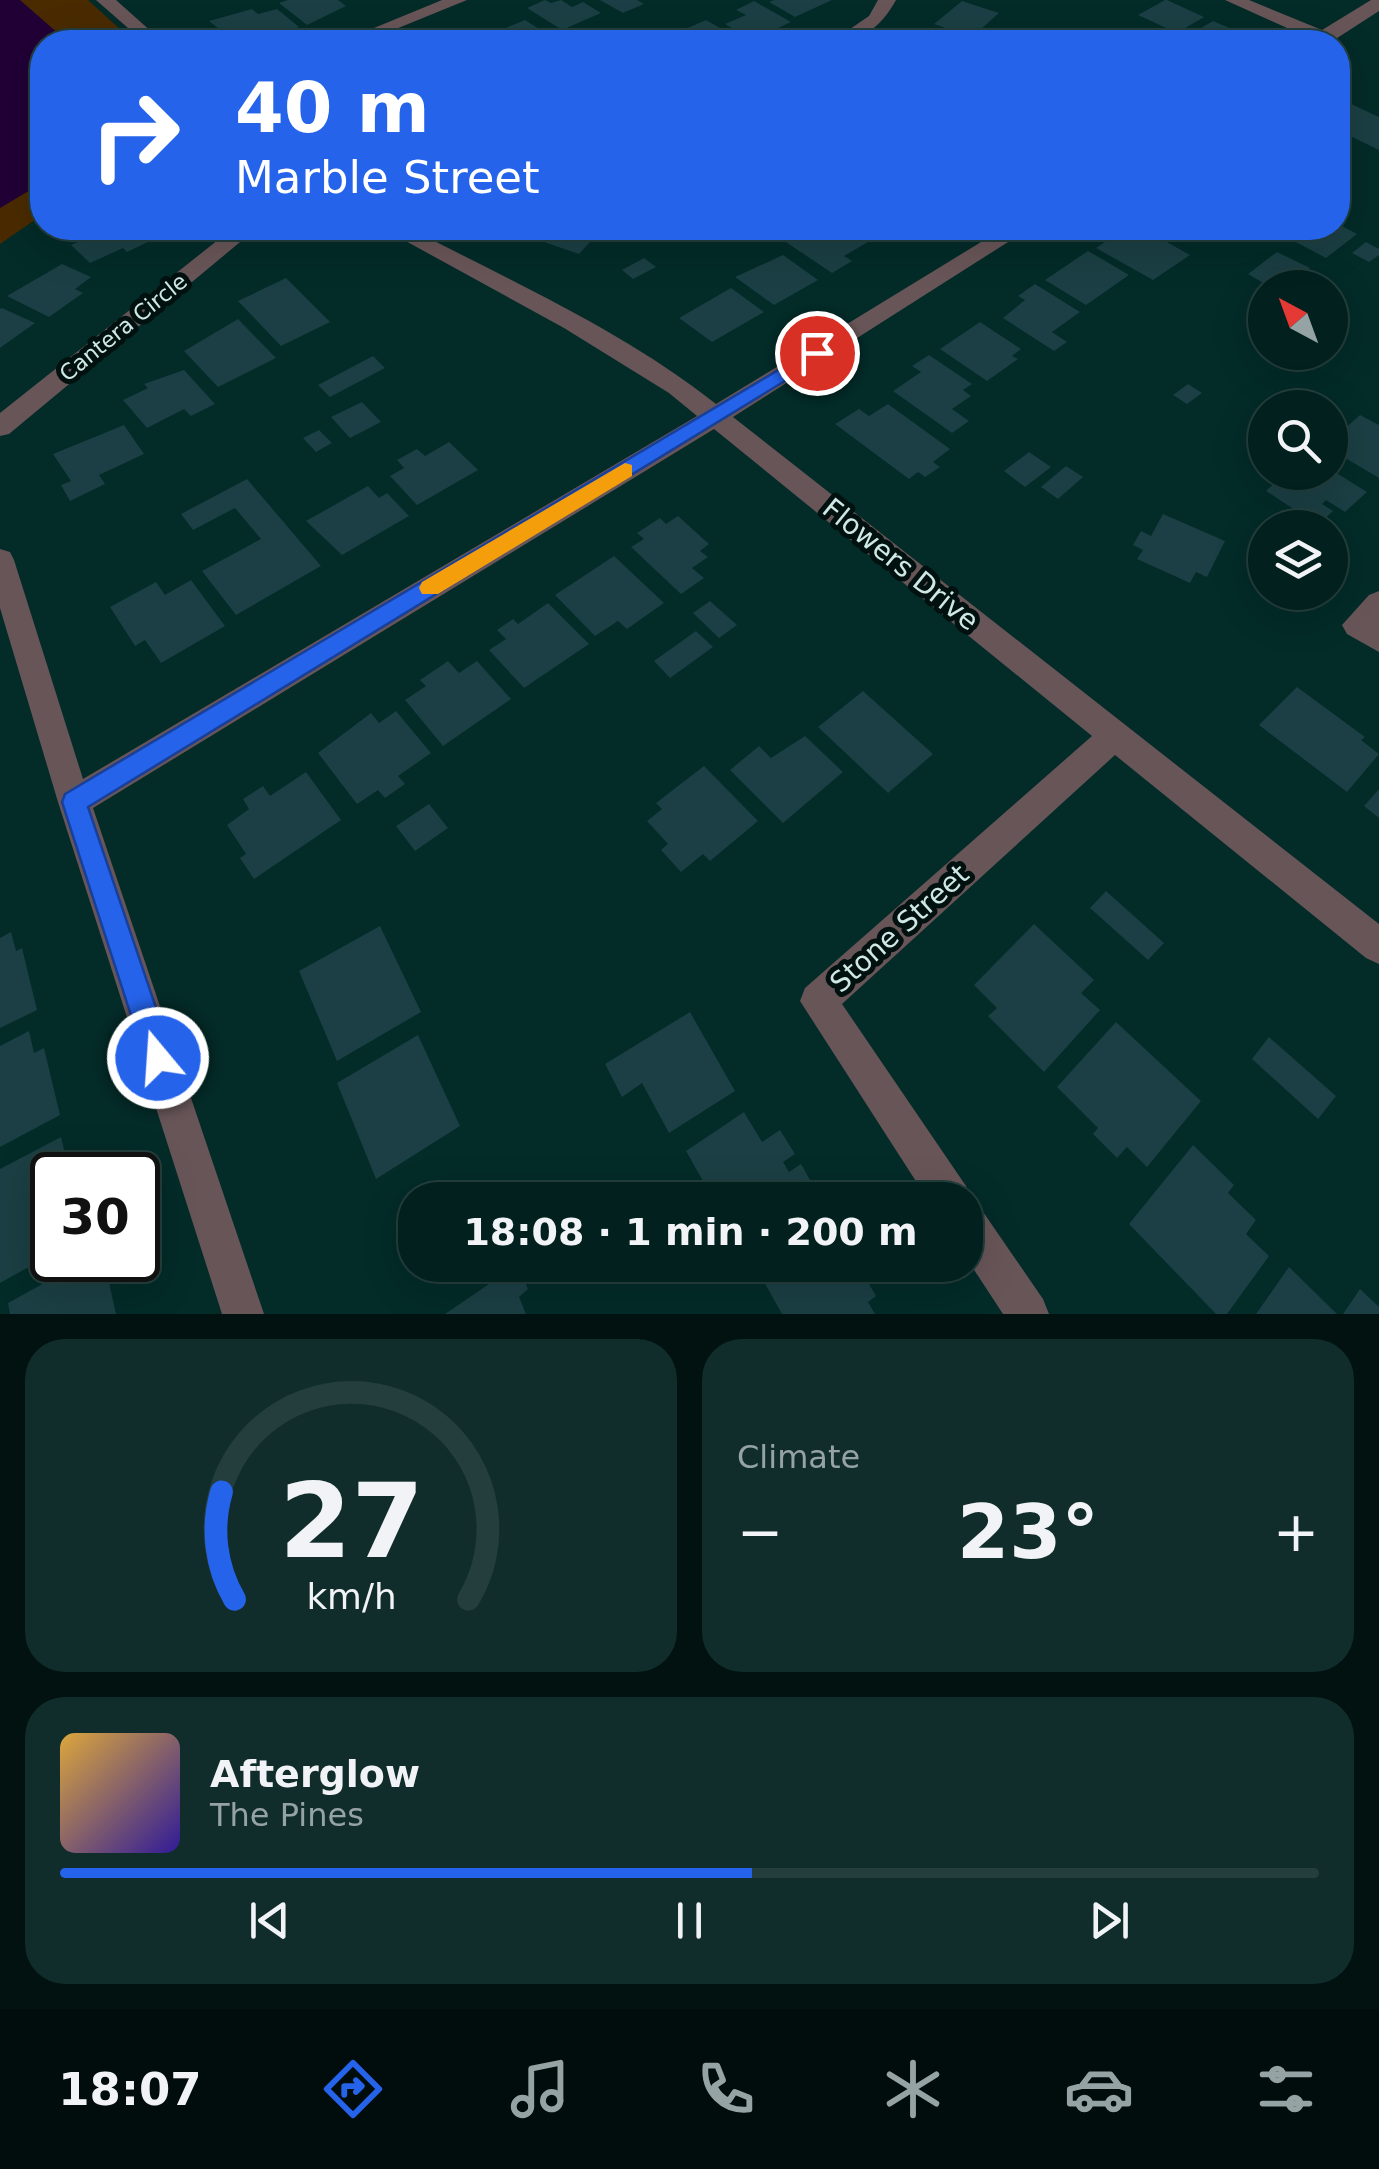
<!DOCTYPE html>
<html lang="en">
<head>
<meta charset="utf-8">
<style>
  :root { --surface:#02201e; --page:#102d2b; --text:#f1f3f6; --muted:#96a3a4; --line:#233e3c; --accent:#2563eb }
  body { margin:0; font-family:"DejaVu Sans",sans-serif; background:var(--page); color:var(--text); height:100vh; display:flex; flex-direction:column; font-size:38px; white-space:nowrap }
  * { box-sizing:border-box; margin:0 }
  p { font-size:32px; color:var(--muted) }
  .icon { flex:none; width:55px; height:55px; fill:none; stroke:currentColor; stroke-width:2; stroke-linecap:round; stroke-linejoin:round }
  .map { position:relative; height:1314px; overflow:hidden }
  .sheet { display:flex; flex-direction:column; gap:25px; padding:25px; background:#011210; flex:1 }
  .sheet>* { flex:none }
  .hud { position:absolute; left:30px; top:30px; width:1320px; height:210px; border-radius:40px; box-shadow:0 10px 40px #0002,0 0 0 2px var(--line); background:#2563eb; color:#fff; overflow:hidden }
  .needle { width:65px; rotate:319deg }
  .buttons { position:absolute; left:1248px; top:270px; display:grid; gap:20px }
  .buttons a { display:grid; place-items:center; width:100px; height:100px; border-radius:50%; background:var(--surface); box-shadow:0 10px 40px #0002,0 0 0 2px var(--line); font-size:50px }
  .speed { position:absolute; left:30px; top:1152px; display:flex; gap:20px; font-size:50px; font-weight:700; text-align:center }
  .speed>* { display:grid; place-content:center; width:130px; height:130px; border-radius:50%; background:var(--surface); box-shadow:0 10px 40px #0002,0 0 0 2px var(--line); line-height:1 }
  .speed .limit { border:5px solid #111; border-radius:15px; background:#fff; color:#111 }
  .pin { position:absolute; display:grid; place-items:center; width:85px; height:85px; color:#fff; margin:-42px; border:5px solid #fff; border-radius:50%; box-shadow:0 2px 10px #0007 }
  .me { position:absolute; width:110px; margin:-55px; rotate:342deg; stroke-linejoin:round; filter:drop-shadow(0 0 8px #0008) }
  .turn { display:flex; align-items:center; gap:35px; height:210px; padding:0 40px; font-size:45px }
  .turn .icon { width:130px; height:130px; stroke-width:2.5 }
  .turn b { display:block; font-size:70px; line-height:85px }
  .big { font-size:75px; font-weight:600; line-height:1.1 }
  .sheet .widget { flex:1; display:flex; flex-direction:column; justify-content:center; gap:15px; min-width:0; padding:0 35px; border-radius:40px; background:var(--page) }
  .sheet .dial { align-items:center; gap:0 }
  .dial svg { height:260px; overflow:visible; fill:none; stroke:var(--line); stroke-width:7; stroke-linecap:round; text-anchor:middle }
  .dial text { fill:var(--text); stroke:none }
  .song { display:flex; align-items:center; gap:30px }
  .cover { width:120px; height:120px; border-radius:15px; background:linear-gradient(135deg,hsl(40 70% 55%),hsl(250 70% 35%)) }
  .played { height:10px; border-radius:5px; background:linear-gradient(90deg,var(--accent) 55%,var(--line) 55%) }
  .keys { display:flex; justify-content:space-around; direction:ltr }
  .heat { display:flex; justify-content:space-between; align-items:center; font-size:55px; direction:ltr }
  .sheet .tiles { flex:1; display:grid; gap:25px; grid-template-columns:1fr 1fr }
  .widget:last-child { grid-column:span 2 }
  .trip { position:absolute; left:398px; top:1182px; width:585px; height:100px; border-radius:40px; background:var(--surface); box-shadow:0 10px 40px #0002,0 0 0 2px var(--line); font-weight:600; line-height:100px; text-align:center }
  .tab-bar { display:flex; height:160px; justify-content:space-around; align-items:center; background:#010d0c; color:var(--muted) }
  .tab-bar .icon { width:70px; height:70px }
  .tab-bar .selected { color:var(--accent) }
  .tab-bar b { font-size:45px; color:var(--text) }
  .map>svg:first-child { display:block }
  .green { fill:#4a2b00 }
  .water { fill:#210036 }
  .building { fill:#1b3f44 }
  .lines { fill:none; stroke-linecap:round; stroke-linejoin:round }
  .minor { fill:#685558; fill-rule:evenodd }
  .route { fill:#2563eb; stroke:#184099; stroke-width:2.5 }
  .slow { fill:#f59e0b }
  .labels { text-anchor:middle; stroke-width:10; stroke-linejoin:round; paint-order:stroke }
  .far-street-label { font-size:22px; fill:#cfe8e5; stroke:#011110 }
  .street-label { font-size:28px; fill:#cfe8e5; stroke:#011110 }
</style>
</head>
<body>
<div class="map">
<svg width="1379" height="1314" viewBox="0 0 1379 1314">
  <rect width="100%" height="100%" fill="#032b28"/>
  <path class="green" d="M 0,0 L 88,0 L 134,42 L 42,42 L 42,215 L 0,244 Z"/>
  <path class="water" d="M 0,0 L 20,0 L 68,42 L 42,42 L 42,183 L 0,208 Z"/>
  <path class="building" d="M 288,0 L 338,0 L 346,6 L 307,25 L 279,3 Z
    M 545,0 L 551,3 L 561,0 L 572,7 L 583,2 L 601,13 L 562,30 L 527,8 Z
    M 600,0 L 637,0 L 644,4 L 623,13 Z
    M 774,0 L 832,0 L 795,17 L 769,2 Z
    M 1165,0 L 1167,0 L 1204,17 L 1177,33 L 1138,15 Z
    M 754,1 L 791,22 L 752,40 L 725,24 L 746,15 L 736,10 Z
    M 962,1 L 999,13 L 972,37 L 934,24 Z
    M 252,9 L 258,14 L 277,9 L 299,27 L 257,42 L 236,42 L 209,21 Z
    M 525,20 L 547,34 L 526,42 L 456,42 L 449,37 L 469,29 L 481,38 Z
    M 706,20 L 741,40 L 669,42 L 687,34 L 681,31 Z
    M 1213,21 L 1255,39 L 1217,42 L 1191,34 Z
    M 932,30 L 969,42 L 919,42 Z
    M 1017,32 L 1040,39 L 1037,42 L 1006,42 Z
    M 1338,98 L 1379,117 L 1379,150 L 1338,130 Z
    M 1338,224 L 1357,234 L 1326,258 L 1292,240 L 1310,228 L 1338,228 Z
    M 99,228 L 135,228 L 150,241 L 127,252 L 123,248 L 90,263 L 71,245 L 103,231 Z
    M 532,228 L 603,228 L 579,254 L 524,235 Z
    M 630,228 L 686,228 L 642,242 Z
    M 699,228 L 719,228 L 724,231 L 702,242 L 690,232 Z
    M 765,228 L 845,228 L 868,242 L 844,256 L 852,261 L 832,273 Z
    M 864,228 L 910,228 L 886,242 Z
    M 1147,231 L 1190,255 L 1153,280 L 1096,248 L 1117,234 L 1124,238 L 1132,233 L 1139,237 Z
    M 1366,242 L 1379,249 L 1379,255 L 1369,262 L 1352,253 Z
    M 1088,251 L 1129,275 L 1086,305 L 1045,280 Z
    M 1277,252 L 1310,268 L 1285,288 L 1272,288 L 1248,274 Z
    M 783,255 L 818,280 L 774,305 L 735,277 Z
    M 644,258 L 656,267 L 633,279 L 622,270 Z
    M 62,264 L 91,277 L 75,289 L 83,293 L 49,317 L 7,296 Z
    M 286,278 L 330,322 L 281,346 L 238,301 Z
    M 1035,284 L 1080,312 L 1052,332 L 1067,342 L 1054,351 L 1003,318 L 1025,300 L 1018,296 Z
    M 731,288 L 764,312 L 712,342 L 679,318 Z
    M 2,308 L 35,323 L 0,348 L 0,309 Z
    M 238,319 L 276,358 L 218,387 L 184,351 Z
    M 980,322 L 1021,349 L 1012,356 L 1018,359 L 987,381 L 940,349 Z
    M 929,355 L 972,384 L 963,390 L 971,396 L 952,409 L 969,421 L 952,433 L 893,391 L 921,372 L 912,366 Z
    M 373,356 L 385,368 L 330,397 L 318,385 Z
    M 184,370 L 215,404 L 191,416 L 184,409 L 147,428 L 123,400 L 148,388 L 144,384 Z
    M 1188,384 L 1202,393 L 1187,404 L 1173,395 Z
    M 362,402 L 381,422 L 350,438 L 331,417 Z
    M 888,404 L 950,449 L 933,462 L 940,467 L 925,477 L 918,472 L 909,479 L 835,424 L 859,409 L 869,416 Z
    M 1360,415 L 1379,425 L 1379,478 L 1330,449 L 1330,442 Z
    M 124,425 L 144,454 L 99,475 L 105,484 L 70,501 L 61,485 L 71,481 L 53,454 Z
    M 319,430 L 332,443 L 316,452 L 303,438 Z
    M 449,442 L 478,470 L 417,505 L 390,476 L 404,468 L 397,460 L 417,449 L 425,456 Z
    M 1029,452 L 1051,467 L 1025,487 L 1004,471 Z
    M 1066,466 L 1083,477 L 1058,499 L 1041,487 Z
    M 1330,469 L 1367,492 L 1345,512 L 1326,500 L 1322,504 L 1333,511 L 1318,525 L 1266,491 L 1281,477 L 1274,472 L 1330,472 Z
    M 247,479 L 321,566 L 236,615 L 202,571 L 261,539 L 235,508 L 193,530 L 181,514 Z
    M 368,486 L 379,498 L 387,493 L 409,516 L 342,555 L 306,521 Z
    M 1163,514 L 1225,541 L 1207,577 L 1196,572 L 1190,583 L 1137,559 L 1143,550 L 1133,545 L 1141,531 L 1151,536 Z
    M 678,516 L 709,544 L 700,551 L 708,557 L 692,568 L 704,578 L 681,594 L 631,547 L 644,539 L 637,533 L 660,518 L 666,524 Z
    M 614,556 L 664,603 L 627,629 L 618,621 L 595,636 L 555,595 Z
    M 191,580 L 225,626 L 161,663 L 145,640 L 135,646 L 110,607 L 156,582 L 165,595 Z
    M 710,601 L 737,625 L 719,638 L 693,613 Z
    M 548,603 L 589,644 L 524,688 L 489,650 L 506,639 L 497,630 L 513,619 L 518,624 Z
    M 696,631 L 713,647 L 670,678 L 654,661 Z
    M 448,661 L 459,673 L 477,661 L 511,699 L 443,746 L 405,700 L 426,686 L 420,680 Z
    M 1297,687 L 1365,737 L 1361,740 L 1379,754 L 1347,792 L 1259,725 Z
    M 863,691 L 933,754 L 888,793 L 818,727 Z
    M 396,711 L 431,753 L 398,776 L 405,784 L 385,798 L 378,790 L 357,804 L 318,753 L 371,713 L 379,723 Z
    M 805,736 L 843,772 L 783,823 L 730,770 L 759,746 L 771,758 Z
    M 704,766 L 758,821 L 710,861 L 703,854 L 681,872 L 661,850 L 668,844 L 647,821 L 662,809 L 656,803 Z
    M 306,772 L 341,820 L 254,879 L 240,858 L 246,854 L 227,825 L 249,809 L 243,799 L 263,786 L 270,796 Z
    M 1379,789 L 1379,818 L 1364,806 Z
    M 429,804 L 448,828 L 415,851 L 396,826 Z
    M 1106,891 L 1164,943 L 1148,960 L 1090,908 Z
    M 1034,924 L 1094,980 L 1081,993 L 1100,1010 L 1044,1072 L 988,1016 L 997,1008 L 974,985 Z
    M 380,926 L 421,1012 L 337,1061 L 299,971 Z
    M 11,932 L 16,951 L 22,948 L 37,1010 L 0,1028 L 0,938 Z
    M 690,1012 L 735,1091 L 669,1133 L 642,1083 L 622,1097 L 605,1064 Z
    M 1116,1022 L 1201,1101 L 1147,1167 L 1127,1147 L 1117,1158 L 1093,1134 L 1098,1128 L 1057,1087 Z
    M 29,1031 L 34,1053 L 44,1048 L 60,1115 L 0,1147 L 0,1046 Z
    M 418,1035 L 460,1126 L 376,1179 L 337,1083 Z
    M 1269,1037 L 1336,1096 L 1318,1119 L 1252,1059 Z
    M 744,1112 L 762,1142 L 780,1130 L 795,1154 L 783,1162 L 789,1172 L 801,1164 L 819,1196 L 813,1200 L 696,1200 L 691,1190 L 703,1181 L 686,1151 Z
    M 61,1137 L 70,1175 L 52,1175 L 52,1254 L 0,1283 L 0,1169 Z
    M 1193,1145 L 1234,1185 L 1228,1193 L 1256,1220 L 1246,1234 L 1269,1256 L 1227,1314 L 1216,1314 L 1129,1224 Z
    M 86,1260 L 104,1260 L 116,1314 L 10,1314 L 8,1303 Z
    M 517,1265 L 528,1289 L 519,1297 L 526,1314 L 445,1314 Z
    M 767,1265 L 858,1265 L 876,1296 L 868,1302 L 875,1314 L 782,1314 L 758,1271 Z
    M 1289,1267 L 1337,1314 L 1256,1314 Z
    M 1360,1289 L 1379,1307 L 1379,1314 L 1343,1314 Z"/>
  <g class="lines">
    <path class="minor" d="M 96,0 L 116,0 L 163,42 L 144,42 Z
      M 442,0 L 467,0 L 364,42 L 340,42 Z
      M 878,0 L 896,0 C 881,27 862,42 831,42 L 869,16 Z
      M 1225,0 L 1249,0 L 1322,30 L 1371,0 L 1379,0 L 1379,11 L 1331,42 L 1307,42 L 1309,38 Z
      M 233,228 L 257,228 L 9,434 L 0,436 L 0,413 Z
      M 382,228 L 409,228 C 513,282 624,331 716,404 L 1004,228 L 1030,228 L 733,417 L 1379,924 L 1379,964 L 1366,958 L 1115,755 L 842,1004 L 966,1186 L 971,1202 L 979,1206 L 1043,1299 L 1049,1314 L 1003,1314 L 965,1256 L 965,1200 L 928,1200 L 800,1001 L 805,988 L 1092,736 L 714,429 L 93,808 L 264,1314 L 222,1314 L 58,802 L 0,608 L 0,549 L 10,552 L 14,560 L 83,779 L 697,416 L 669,393 L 564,328 Z
      M 1379,591 L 1379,652 L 1347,634 L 1342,625 L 1369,595 Z"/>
  </g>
  <path class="route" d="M 817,347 L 826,353 L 824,357 L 88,807 L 173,1058 L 169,1068 L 158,1072 L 148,1068 L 62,802 L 65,794 Z"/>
  <path class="slow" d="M 625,463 L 632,465 L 632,476 L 438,594 L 422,594 L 419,588 L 422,582 Z"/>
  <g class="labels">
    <g class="far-street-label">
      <text transform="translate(123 327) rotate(-39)" y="8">Cantera Circle</text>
    </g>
    <g class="street-label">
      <text transform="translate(901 564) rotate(39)" y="10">Flowers Drive</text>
      <text transform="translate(899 928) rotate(-42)" y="10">Stone Street</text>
    </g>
  </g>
</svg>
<div class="buttons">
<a><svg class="needle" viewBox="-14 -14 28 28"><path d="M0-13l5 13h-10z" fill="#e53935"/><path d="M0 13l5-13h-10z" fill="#96a3a4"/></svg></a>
<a><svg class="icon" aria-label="search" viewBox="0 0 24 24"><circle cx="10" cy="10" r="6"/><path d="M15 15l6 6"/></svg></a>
<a><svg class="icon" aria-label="layers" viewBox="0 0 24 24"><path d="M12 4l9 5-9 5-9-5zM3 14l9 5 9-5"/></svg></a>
</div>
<div class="speed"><div class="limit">30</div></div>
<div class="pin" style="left:817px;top:353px;background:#d93025"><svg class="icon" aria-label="arrive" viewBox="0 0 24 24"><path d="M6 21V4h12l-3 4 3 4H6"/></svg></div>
<svg class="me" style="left:158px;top:1058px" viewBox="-20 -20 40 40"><circle r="17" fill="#2563eb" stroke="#fff" stroke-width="3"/><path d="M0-11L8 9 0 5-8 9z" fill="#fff"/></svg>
<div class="trip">18:08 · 1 min · 200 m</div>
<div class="hud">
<div class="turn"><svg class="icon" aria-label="right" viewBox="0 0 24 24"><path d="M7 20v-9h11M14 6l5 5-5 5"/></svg><div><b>40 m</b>Marble Street</div></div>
</div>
</div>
<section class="sheet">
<div class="tiles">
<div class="widget dial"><svg viewBox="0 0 100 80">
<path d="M14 69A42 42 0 1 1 86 69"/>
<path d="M14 69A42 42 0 0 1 10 36" stroke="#2563eb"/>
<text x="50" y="56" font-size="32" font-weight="700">27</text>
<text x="50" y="72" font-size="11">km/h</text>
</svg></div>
<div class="widget"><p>Climate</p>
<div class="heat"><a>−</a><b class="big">23°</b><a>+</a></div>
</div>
<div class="widget">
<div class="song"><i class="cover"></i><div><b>Afterglow</b><p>The Pines</p></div></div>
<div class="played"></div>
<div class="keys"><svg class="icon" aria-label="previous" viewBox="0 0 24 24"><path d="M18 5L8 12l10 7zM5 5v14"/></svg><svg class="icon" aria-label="pause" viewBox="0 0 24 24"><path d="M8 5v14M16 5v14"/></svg><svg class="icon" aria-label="next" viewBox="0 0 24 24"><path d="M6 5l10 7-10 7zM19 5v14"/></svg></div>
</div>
</div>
</section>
<nav class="tab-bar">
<b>18:07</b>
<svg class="icon selected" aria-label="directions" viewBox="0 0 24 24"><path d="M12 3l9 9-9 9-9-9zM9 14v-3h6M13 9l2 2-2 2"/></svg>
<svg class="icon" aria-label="music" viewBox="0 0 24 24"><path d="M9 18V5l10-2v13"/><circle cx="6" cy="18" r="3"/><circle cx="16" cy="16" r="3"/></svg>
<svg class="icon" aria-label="phone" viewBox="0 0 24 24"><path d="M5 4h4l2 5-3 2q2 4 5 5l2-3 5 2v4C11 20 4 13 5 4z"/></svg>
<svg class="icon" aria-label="climate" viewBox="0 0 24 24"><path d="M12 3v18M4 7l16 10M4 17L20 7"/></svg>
<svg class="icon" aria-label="car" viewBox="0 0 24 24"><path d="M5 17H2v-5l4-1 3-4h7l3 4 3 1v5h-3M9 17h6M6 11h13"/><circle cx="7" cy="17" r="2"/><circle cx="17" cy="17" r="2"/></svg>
<svg class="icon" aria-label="filters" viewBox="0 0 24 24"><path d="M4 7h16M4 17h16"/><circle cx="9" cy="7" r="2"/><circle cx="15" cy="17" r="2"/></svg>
</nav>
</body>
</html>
